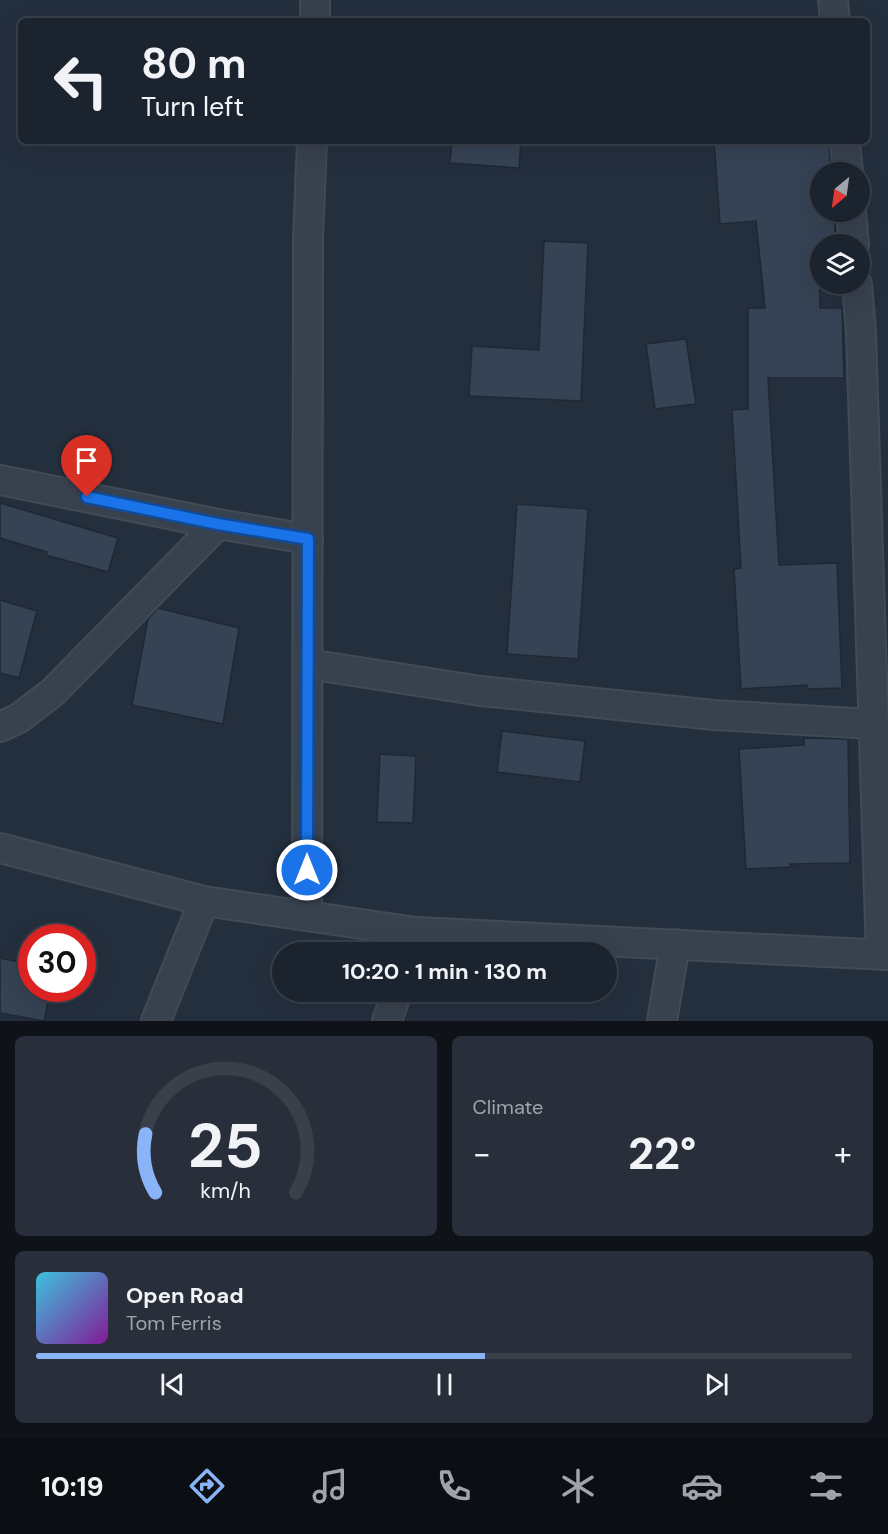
<!DOCTYPE html>
<html lang="en">
<head>
<meta charset="utf-8">
<style>
  :root { --surface:#1b232e; --page:#282f3a; --text:#f1f3f6; --muted:#a0a4aa; --line:#39404a; --accent:#8ab4f8 }
  body { margin:0; font-family:"DM Sans",sans-serif; background:var(--page); color:var(--text); height:100vh; display:flex; flex-direction:column; font-size:22px; white-space:nowrap }
  * { box-sizing:border-box; margin:0 }
  p { font-size:20px; color:var(--muted) }
  .icon { flex:none; width:33px; height:33px; fill:none; stroke:currentColor; stroke-width:2; stroke-linecap:round; stroke-linejoin:round }
  .map { position:relative; height:1021px; overflow:hidden }
  .sheet { display:flex; flex-direction:column; gap:15px; padding:15px; background:#0f1319; flex:1 }
  .sheet>* { flex:none }
  .guide { position:absolute; left:18px; top:18px; width:852px; height:126px; border-radius:9px; box-shadow:0 6px 24px #0002,0 0 0 2px var(--line); background:#1b232e; color:var(--text); overflow:hidden }
  .needle { width:39px; rotate:209deg }
  .fabs { position:absolute; left:810px; top:162px; display:grid; gap:12px }
  .fabs a { display:grid; place-items:center; width:60px; height:60px; border-radius:50%; background:var(--surface); box-shadow:0 6px 24px #0002,0 0 0 2px var(--line); font-size:30px }
  .speed { position:absolute; left:18px; top:924px; display:flex; gap:12px; font-size:30px; font-weight:700; text-align:center }
  .speed>* { display:grid; place-content:center; width:78px; height:78px; border-radius:50%; background:var(--surface); box-shadow:0 6px 24px #0002,0 0 0 2px var(--line); line-height:1 }
  .speed .limit { border:9px solid #d22; background:#fff; color:#111 }
  .pin { position:absolute; display:grid; place-items:center; width:51px; height:51px; color:#fff; margin:-62px -26px; border-radius:50% 50% 50% 0; rotate:-45deg; box-shadow:0 0 6px #0007 }
  .pin .icon { rotate:45deg }
  .me { position:absolute; width:66px; margin:-33px; rotate:0deg; stroke-linejoin:round; filter:drop-shadow(0 0 4px #0008) }
  .turn { display:flex; align-items:center; gap:21px; height:126px; padding:0 24px; font-size:27px }
  .turn .icon { width:78px; height:78px; stroke-width:2.5 }
  .turn b { display:block; font-size:42px; line-height:51px }
  .big { font-size:45px; font-weight:700; line-height:1.1 }
  .sheet .tile { flex:1; display:flex; flex-direction:column; justify-content:center; gap:9px; min-width:0; padding:0 21px; border-radius:9px; background:var(--page) }
  .sheet .dial { align-items:center; gap:0 }
  .dial svg { height:156px; overflow:visible; fill:none; stroke:var(--line); stroke-width:7; stroke-linecap:round; text-anchor:middle }
  .dial text { fill:var(--text); stroke:none }
  .song { display:flex; align-items:center; gap:18px }
  .cover { width:72px; height:72px; border-radius:9px; background:linear-gradient(135deg,hsl(190 70% 55%),hsl(290 70% 35%)) }
  .played { height:6px; border-radius:3px; background:linear-gradient(90deg,var(--accent) 55%,var(--line) 55%) }
  .keys { display:flex; justify-content:space-around; direction:ltr }
  .heat { display:flex; justify-content:space-between; align-items:center; font-size:33px; direction:ltr }
  .sheet .tiles { flex:1; display:grid; gap:15px; grid-template-columns:1fr 1fr }
  .tile:last-child { grid-column:span 2 }
  .trip { position:absolute; left:272px; top:942px; width:345px; height:60px; border-radius:30px; background:var(--surface); box-shadow:0 6px 24px #0002,0 0 0 2px var(--line); font-weight:700; line-height:60px; text-align:center }
  .menu { display:flex; height:96px; justify-content:space-around; align-items:center; background:#0b0e12; color:var(--muted) }
  .menu .icon { width:42px; height:42px }
  .menu .on { color:var(--accent) }
  .menu b { font-size:27px; color:var(--text) }
  .map>svg:first-child { display:block }
  .building { fill:#364354; stroke:#1f2835; stroke-width:1.5 }
  .lines { fill:none; stroke-linecap:round; stroke-linejoin:round }
  .minor-casing { stroke:#414a57; stroke-width:32 }
  .minor { stroke:#38414e; stroke-width:28 }
  .route-casing { stroke:#114b97; stroke-width:15 }
  .route { stroke:#1a73e8; stroke-width:10 }
</style>
</head>
<body>
<div class="map">
<svg width="888" height="1021" viewBox="0 0 888 1021">
  <rect width="100%" height="100%" fill="#242f3e"/>
  <path class="building" d="M 452,141 L 521,141 L 519,168 L 450,163 Z
    M 714,141 L 829,141 L 831,172 L 820,172 L 820,212 L 834,212 L 836,244 L 820,244 L 820,308 L 842,308 L 844,378 L 768,378 L 779,565 L 837,563 L 842,688 L 807,689 L 807,685 L 741,689 L 734,569 L 741,568 L 732,410 L 748,409 L 748,308 L 765,308 L 756,221 L 720,224 Z
    M 544,241 L 588,243 L 581,401 L 469,396 L 472,346 L 539,350 Z
    M 686,339 L 696,404 L 655,409 L 646,344 Z
    M 0,503 L 118,538 L 108,572 L 46,555 L 47,552 L 0,538 Z
    M 517,504 L 588,509 L 578,659 L 507,654 Z
    M 0,600 L 37,611 L 19,678 L 0,673 Z
    M 158,608 L 239,628 L 223,724 L 132,705 L 148,619 Z
    M 502,731 L 585,741 L 580,782 L 497,772 Z
    M 804,738 L 848,739 L 850,863 L 790,864 L 790,867 L 746,869 L 739,749 L 804,745 Z
    M 380,754 L 416,756 L 413,823 L 377,822 Z
    M 0,958 L 32,965 L 32,988 L 51,988 L 44,1021 L 0,1013 Z"/>
  <g class="lines">
    <g class="minor-casing">
      <path id="minor" d="M 833,0 L 835,21
        M 315,21 L 315,0
        M 845,141 L 848,172
        M 851,212 L 854,244
        M 857,284 L 861,332 L 881,955
        M 0,480 L 218,524 L 308,539
        M 308,664 L 481,691 L 714,715 L 873,724
        M 0,727 L 19,718 L 53,692 L 218,524
        M 0,848 L 204,901 L 416,932 L 888,955
        M 307,915 L 308,238 L 312,141
        M 156,1021 L 204,901
        M 387,1021 L 397,992
        M 662,1021 L 675,944"/>
    </g>
    <use href="#minor" class="minor"/>
  </g>
  <g class="lines">
    <g class="route-casing">
      <path id="route" d="M 87,497 L 218,524 L 308,539 L 307,870"/>
    </g>
    <use href="#route" class="route"/>
  </g>
</svg>
<div class="fabs">
<a><svg class="needle" viewBox="-14 -14 28 28"><path d="M0-13l5 13h-10z" fill="#e53935"/><path d="M0 13l5-13h-10z" fill="#a0a4aa"/></svg></a>
<a><svg class="icon" aria-label="layers" viewBox="0 0 24 24"><path d="M12 4l9 5-9 5-9-5zM3 14l9 5 9-5"/></svg></a>
</div>
<div class="speed"><div class="limit">30</div></div>
<div class="pin" style="left:87px;top:497px;background:#d93025"><svg class="icon" aria-label="arrive" viewBox="0 0 24 24"><path d="M6 21V4h12l-3 4 3 4H6"/></svg></div>
<svg class="me" style="left:307px;top:870px" viewBox="-20 -20 40 40"><circle r="17" fill="#1a73e8" stroke="#fff" stroke-width="3"/><path d="M0-11L8 9 0 5-8 9z" fill="#fff"/></svg>
<div class="trip">10:20 · 1 min · 130 m</div>
<div class="guide">
<div class="turn"><svg class="icon" aria-label="left" viewBox="0 0 24 24"><path d="M17 20v-9H6M10 6l-5 5 5 5"/></svg><div><b>80 m</b>Turn left</div></div>
</div>
</div>
<section class="sheet">
<div class="tiles">
<div class="tile dial"><svg viewBox="0 0 100 80">
<path d="M14 69A42 42 0 1 1 86 69"/>
<path d="M14 69A42 42 0 0 1 9 39" stroke="#8ab4f8"/>
<text x="50" y="56" font-size="32" font-weight="700">25</text>
<text x="50" y="72" font-size="11">km/h</text>
</svg></div>
<div class="tile"><p>Climate</p>
<div class="heat"><a>−</a><b class="big">22°</b><a>+</a></div>
</div>
<div class="tile">
<div class="song"><i class="cover"></i><div><b>Open Road</b><p>Tom Ferris</p></div></div>
<div class="played"></div>
<div class="keys"><svg class="icon" aria-label="previous" viewBox="0 0 24 24"><path d="M18 5L8 12l10 7zM5 5v14"/></svg><svg class="icon" aria-label="pause" viewBox="0 0 24 24"><path d="M8 5v14M16 5v14"/></svg><svg class="icon" aria-label="next" viewBox="0 0 24 24"><path d="M6 5l10 7-10 7zM19 5v14"/></svg></div>
</div>
</div>
</section>
<nav class="menu">
<b>10:19</b>
<svg class="icon on" aria-label="directions" viewBox="0 0 24 24"><path d="M12 3l9 9-9 9-9-9zM9 14v-3h6M13 9l2 2-2 2"/></svg>
<svg class="icon" aria-label="music" viewBox="0 0 24 24"><path d="M9 18V5l10-2v13"/><circle cx="6" cy="18" r="3"/><circle cx="16" cy="16" r="3"/></svg>
<svg class="icon" aria-label="phone" viewBox="0 0 24 24"><path d="M5 4h4l2 5-3 2q2 4 5 5l2-3 5 2v4C11 20 4 13 5 4z"/></svg>
<svg class="icon" aria-label="climate" viewBox="0 0 24 24"><path d="M12 3v18M4 7l16 10M4 17L20 7"/></svg>
<svg class="icon" aria-label="car" viewBox="0 0 24 24"><path d="M5 17H2v-5l4-1 3-4h7l3 4 3 1v5h-3M9 17h6M6 11h13"/><circle cx="7" cy="17" r="2"/><circle cx="17" cy="17" r="2"/></svg>
<svg class="icon" aria-label="filters" viewBox="0 0 24 24"><path d="M4 7h16M4 17h16"/><circle cx="9" cy="7" r="2"/><circle cx="15" cy="17" r="2"/></svg>
</nav>
</body>
</html>
